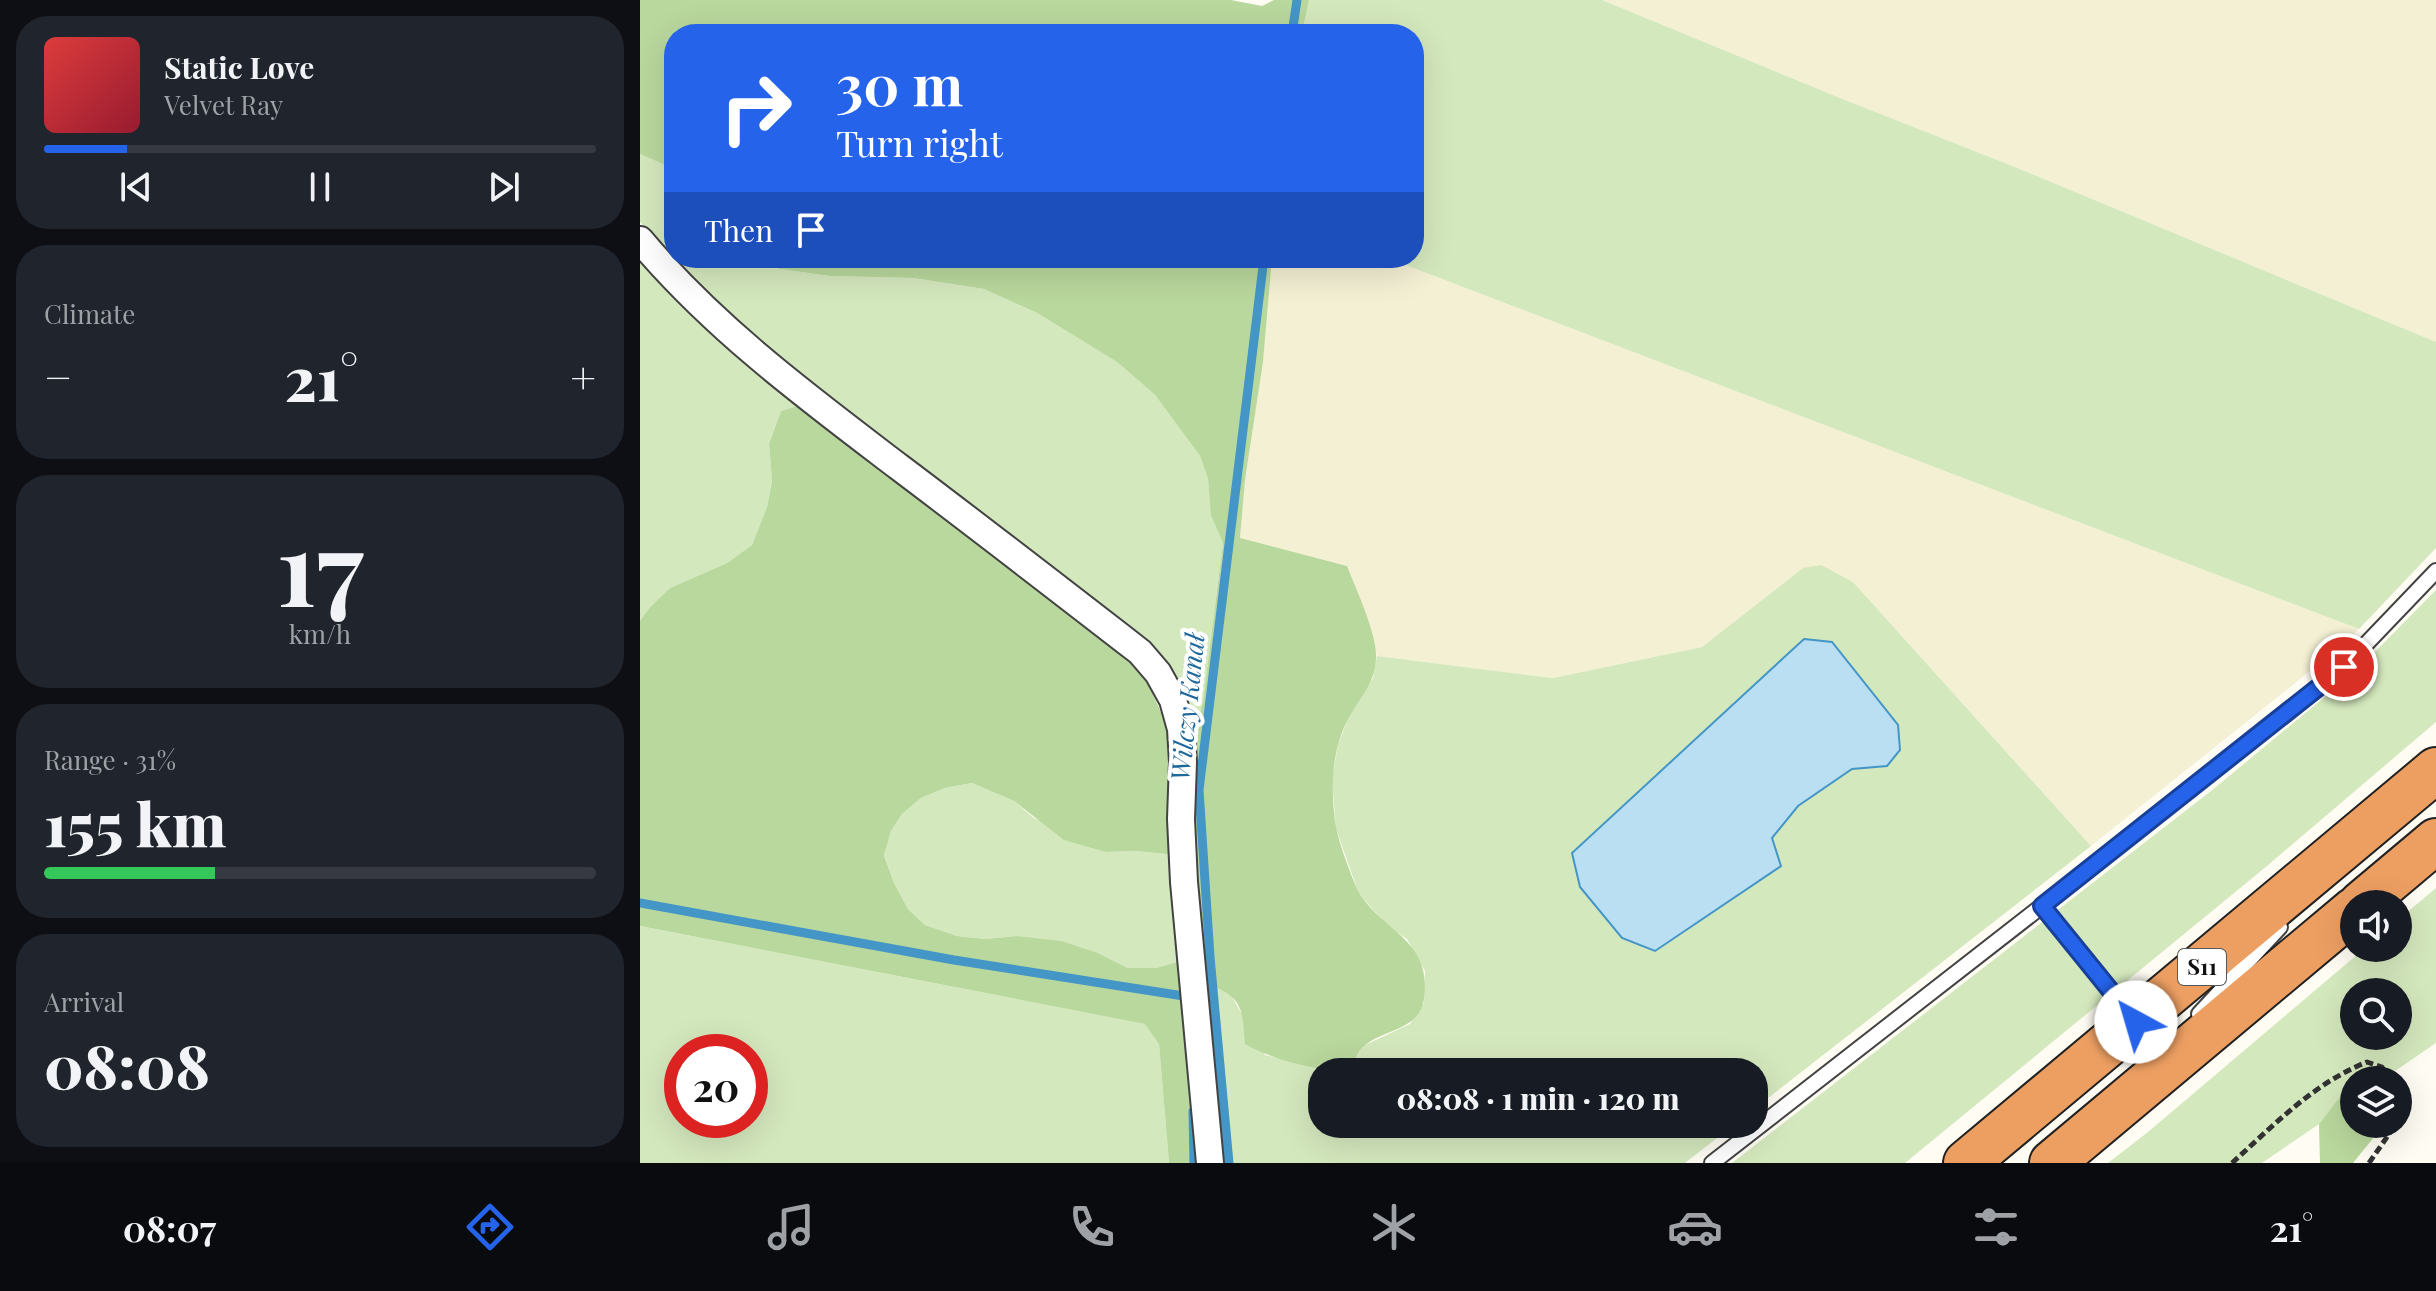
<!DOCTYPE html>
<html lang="en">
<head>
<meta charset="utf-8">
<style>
  :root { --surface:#171b24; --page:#20242c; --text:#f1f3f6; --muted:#9ea1a6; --line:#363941; --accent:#2563eb }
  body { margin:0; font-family:"Playfair Display",serif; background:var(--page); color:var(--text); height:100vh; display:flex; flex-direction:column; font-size:30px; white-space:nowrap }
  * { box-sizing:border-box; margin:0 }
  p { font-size:26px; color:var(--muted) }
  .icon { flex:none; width:44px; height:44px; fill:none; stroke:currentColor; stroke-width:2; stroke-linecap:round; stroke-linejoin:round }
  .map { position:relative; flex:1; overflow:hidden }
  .drawer { display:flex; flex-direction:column; gap:16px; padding:16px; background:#0d0f14; width:640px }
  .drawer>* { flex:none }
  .banner { position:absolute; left:24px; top:24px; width:760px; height:244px; border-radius:32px; box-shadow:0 8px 32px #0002; background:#2563eb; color:#fff; overflow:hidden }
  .controls { position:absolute; left:1700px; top:890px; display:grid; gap:16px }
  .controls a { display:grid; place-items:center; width:72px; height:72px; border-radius:50%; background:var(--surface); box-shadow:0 8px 32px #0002; font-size:40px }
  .speed { position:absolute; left:24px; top:1034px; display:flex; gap:16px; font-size:40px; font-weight:700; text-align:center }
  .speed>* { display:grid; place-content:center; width:104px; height:104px; border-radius:50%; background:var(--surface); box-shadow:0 8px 32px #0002; line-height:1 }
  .speed .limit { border:12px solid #d22; background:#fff; color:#111 }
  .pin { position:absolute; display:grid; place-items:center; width:68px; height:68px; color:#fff; margin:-34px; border:4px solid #fff; border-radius:50%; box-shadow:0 2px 8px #0007 }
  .me { position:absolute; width:88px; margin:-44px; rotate:321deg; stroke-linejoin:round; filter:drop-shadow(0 0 6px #0008) }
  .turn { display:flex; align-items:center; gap:28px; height:168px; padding:0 40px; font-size:36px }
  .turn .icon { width:104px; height:104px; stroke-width:2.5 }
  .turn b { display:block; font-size:56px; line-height:68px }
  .then { display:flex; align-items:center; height:76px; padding:0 40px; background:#0003; gap:16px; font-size:30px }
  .big { font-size:60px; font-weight:800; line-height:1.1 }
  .drawer .card { flex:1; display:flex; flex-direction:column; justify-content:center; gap:12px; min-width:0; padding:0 28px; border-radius:32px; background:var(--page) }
  .drawer .dial { align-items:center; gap:0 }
  .dial b { font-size:104px; line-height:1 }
  .song { display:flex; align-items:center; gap:24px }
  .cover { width:96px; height:96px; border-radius:12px; background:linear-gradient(135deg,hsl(0 70% 55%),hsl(350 70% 35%)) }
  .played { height:8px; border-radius:4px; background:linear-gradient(90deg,var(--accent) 15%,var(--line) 15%) }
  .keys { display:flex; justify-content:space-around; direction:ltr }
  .heat { display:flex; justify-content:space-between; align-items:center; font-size:44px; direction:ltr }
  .charge { height:12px; border-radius:6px; background:linear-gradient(90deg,#34c759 31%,var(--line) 0) }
  .trip { position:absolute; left:668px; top:1058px; width:460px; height:80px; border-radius:32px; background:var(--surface); box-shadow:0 8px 32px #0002; font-weight:800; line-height:80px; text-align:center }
  .dock { display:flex; height:128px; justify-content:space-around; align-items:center; background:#090b0e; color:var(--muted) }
  .dock .icon { width:56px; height:56px }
  .dock .active { color:var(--accent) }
  .dock b { font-size:36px; color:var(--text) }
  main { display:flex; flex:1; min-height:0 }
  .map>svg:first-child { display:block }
  .farmland { fill:#f4f0d4 }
  .green { fill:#d4e8bd; fill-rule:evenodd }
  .forest { fill:#b9d89d }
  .water { fill:#badff3; stroke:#4496c7; stroke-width:2 }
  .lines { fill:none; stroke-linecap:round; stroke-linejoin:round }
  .stream { stroke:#4496c7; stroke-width:9 }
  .service-casing { stroke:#434343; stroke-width:18 }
  .minor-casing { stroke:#434343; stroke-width:30 }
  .motorway-casing { stroke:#212121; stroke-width:48 }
  .path { stroke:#323232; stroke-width:5; stroke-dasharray:8 4; stroke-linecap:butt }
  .service { stroke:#fff; stroke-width:14 }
  .minor { stroke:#fff; stroke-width:26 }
  .motorway { stroke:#ed9f62; stroke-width:44 }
  .route-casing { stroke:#184099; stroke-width:20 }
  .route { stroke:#2563eb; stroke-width:14 }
  .labels { text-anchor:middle; stroke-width:8; stroke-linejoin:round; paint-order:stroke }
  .shield { fill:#fff; stroke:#585858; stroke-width:2 }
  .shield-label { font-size:22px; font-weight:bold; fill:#101010 }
  .water-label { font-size:26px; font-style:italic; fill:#1e689c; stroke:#fff }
</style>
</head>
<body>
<main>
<section class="drawer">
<div class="card">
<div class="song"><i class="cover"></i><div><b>Static Love</b><p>Velvet Ray</p></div></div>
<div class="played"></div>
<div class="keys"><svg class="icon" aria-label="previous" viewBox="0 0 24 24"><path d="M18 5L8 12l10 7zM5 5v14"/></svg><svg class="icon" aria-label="pause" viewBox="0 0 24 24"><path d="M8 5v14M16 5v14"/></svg><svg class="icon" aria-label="next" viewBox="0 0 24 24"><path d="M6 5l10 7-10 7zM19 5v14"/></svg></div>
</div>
<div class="card"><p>Climate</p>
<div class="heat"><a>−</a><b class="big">21°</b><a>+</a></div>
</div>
<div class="card dial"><b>17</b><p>km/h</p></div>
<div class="card"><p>Range · 31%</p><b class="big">155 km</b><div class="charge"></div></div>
<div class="card"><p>Arrival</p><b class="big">08:08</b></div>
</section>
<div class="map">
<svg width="1796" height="1163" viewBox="0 0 1796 1163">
  <rect width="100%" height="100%" fill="#fefcf3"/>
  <path class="farmland" d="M 962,0 L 1796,0 L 1796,342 L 1375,167 L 1200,98 Z
    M 632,258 L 747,258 L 1719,629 L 1684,660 L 1451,846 L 1213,582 L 1163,568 L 1062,647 L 913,678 L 737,656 L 727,618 L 707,566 L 600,538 L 605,480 L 623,362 Z"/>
  <path class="green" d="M 669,0 L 962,0 L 1200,98 L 1375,167 L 1796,342 L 1796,548 L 1719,629 L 747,258 L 774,258 L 774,34 L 662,34 Z
    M 0,154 L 34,169 L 34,258 L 111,258 L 139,269 L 190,276 L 273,278 L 344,289 L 397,313 L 477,362 L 515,395 L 560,456 L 568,479 L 572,515 L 583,543 L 563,701 L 554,737 L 548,709 L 84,313 L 0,222 Z
    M 0,256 L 80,339 L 157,406 L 141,411 L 129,442 L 132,480 L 127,507 L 112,545 L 87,563 L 30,588 L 10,607 L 0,621 Z
    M 1181,565 L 1213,582 L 1451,846 L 1114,1109 L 1114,1072 L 722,1072 L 714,1061 L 723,1046 L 770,1024 L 784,1003 L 785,971 L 767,939 L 749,927 L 719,894 L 696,829 L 692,780 L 698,745 L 709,716 L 733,678 L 737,656 L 913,678 L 1062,647 L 1163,568 Z
    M 1796,590 L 1796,722 L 1627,866 L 1265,1163 L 1092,1163 L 1571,791 L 1715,672 Z
    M 332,783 L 374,801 L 394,818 L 466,852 L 496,851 L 536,855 L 544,960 L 516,968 L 488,968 L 458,953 L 376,936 L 345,939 L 317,936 L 285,925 L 268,909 L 254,883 L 244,854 L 251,831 L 262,814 L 281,798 L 305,788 Z
    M 1796,888 L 1796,1043 L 1742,1080 L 1714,1080 L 1714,1092 L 1702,1094 L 1679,1124 L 1622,1163 L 1468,1163 L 1508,1132 L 1725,948 L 1758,948 L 1758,920 ZM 1714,992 L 1758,992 L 1758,1036 L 1714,1036 Z
    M 0,926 L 506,1024 L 519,1043 L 529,1163 L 0,1163 ZM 42,1052 L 110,1052 L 110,1120 L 42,1120 Z
    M 563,981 L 590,993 L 625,1055 L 700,1072 L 682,1072 L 682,1124 L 1095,1124 L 1045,1163 L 578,1163 Z"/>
  <path class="forest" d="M 0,0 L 591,0 L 622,6 L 634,0 L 669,0 L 662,34 L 34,34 L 34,169 L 0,154 Z
    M 111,258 L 632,258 L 623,362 L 605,480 L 600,538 L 707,566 C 716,589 738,636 736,659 C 735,682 722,695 711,714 C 691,747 690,790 696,827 C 698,840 714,885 721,896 C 749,935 792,942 784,999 C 780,1030 744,1029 724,1046 C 720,1049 717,1056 714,1061 L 722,1072 C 683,1072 639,1063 605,1044 C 602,1003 602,998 563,981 L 551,828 L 554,737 L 563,701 L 583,543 L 571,515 L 568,479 L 560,456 L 515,395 L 477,362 L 397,313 L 344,289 L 273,278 L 190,276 L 139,269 Z
    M 157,406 L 454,629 L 490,659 L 509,686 L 526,723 L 530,755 L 536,855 L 496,851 L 466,852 L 424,840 L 374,801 L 332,783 L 305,788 L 281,798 L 262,814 L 251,831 L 244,855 L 254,883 L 268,909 L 285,925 L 317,936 L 345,939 L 376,936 L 421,941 L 458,953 L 488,968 L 516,968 L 544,960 L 563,1163 L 529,1163 L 519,1044 L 505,1024 L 0,926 L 0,621 L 10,607 L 30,588 L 87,563 L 112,545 L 127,507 L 132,481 L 129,443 L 141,411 Z
    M 1714,1092 L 1714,1124 L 1739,1124 L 1739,1131 L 1713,1163 L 1680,1163 L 1679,1124 L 1702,1094 Z"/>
  <path class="water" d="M 1164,639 L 1192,642 L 1258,725 L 1260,750 L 1247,766 L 1212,769 L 1158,806 L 1132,838 L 1141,866 L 1015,951 L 982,938 L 940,887 L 932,853 Z"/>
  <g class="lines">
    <path class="stream" d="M 652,34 L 657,0
      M 0,903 L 314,960 L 550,997 L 550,1001
      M 553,1111 L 554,1163
      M 589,1163 L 570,957 L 559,790 L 624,258"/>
    <g class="service-casing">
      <path id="service" d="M 1402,906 L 1493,1018
        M 1559,1014 L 1640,927
        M 1072,1163 L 1402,906 L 1704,667 L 1796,571"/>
    </g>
    <g class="minor-casing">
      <path id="minor" d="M 0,240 C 75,329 167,397 259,467 C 340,528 420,590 500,652 L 518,673 L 533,700 L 541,729 L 543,762 L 541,819 L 544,882 L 570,1163"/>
    </g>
    <g class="motorway-casing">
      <path id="motorway" d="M 1721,904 L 1796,841
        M 1326,1163 L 1796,770
        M 1412,1163 L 1714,910"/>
    </g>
    <path class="path" d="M 1592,1163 C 1634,1125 1674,1083 1727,1062 L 1742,1067 L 1748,1080
      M 1729,1163 L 1756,1124"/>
    <use href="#service" class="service"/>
    <use href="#minor" class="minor"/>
    <use href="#motorway" class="motorway"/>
  </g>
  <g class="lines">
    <g class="route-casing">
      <path id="route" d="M 1496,1022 L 1402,906 L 1704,667"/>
    </g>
    <use href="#route" class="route"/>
  </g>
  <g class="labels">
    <rect class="shield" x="1538" y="949" width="48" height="36" rx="6"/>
    <g class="shield-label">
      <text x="1562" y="975">S11</text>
    </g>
    <g class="water-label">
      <text transform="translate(548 707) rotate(-84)" y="9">Wilczy Kanał</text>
    </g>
  </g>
</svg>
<div class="controls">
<a><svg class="icon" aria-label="sound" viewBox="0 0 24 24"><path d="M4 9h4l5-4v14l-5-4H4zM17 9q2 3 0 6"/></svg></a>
<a><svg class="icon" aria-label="search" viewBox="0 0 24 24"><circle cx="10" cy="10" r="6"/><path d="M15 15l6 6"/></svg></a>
<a><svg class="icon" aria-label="layers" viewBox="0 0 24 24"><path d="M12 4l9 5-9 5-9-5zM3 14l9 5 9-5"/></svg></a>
</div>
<div class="speed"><div class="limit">20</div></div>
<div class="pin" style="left:1704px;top:667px;background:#d93025"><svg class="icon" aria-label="arrive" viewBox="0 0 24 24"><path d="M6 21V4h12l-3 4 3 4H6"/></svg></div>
<svg class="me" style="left:1496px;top:1022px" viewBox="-20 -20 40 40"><circle r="19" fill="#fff"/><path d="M0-13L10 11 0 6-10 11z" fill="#2563eb"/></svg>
<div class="trip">08:08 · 1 min · 120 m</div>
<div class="banner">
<div class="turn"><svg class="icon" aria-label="right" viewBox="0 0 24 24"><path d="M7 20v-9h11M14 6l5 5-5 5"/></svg><div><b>30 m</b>Turn right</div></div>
<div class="then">Then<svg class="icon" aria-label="arrive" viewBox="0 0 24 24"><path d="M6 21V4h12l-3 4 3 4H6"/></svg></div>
</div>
</div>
</main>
<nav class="dock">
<b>08:07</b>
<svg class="icon active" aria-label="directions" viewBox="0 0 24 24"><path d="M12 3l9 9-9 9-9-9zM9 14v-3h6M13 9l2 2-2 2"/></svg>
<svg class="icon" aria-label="music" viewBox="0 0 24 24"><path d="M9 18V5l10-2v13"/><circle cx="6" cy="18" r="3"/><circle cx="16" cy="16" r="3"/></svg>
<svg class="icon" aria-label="phone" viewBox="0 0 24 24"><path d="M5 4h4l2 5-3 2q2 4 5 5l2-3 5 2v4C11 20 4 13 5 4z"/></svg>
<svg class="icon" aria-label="climate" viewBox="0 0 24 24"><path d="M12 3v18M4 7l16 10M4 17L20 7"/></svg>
<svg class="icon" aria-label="car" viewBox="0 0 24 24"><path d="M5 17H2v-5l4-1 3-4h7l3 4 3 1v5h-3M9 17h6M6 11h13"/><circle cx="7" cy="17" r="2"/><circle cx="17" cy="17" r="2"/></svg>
<svg class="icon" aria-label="filters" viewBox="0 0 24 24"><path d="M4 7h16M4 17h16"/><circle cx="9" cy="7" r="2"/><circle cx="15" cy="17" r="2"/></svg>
<b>21°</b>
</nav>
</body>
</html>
